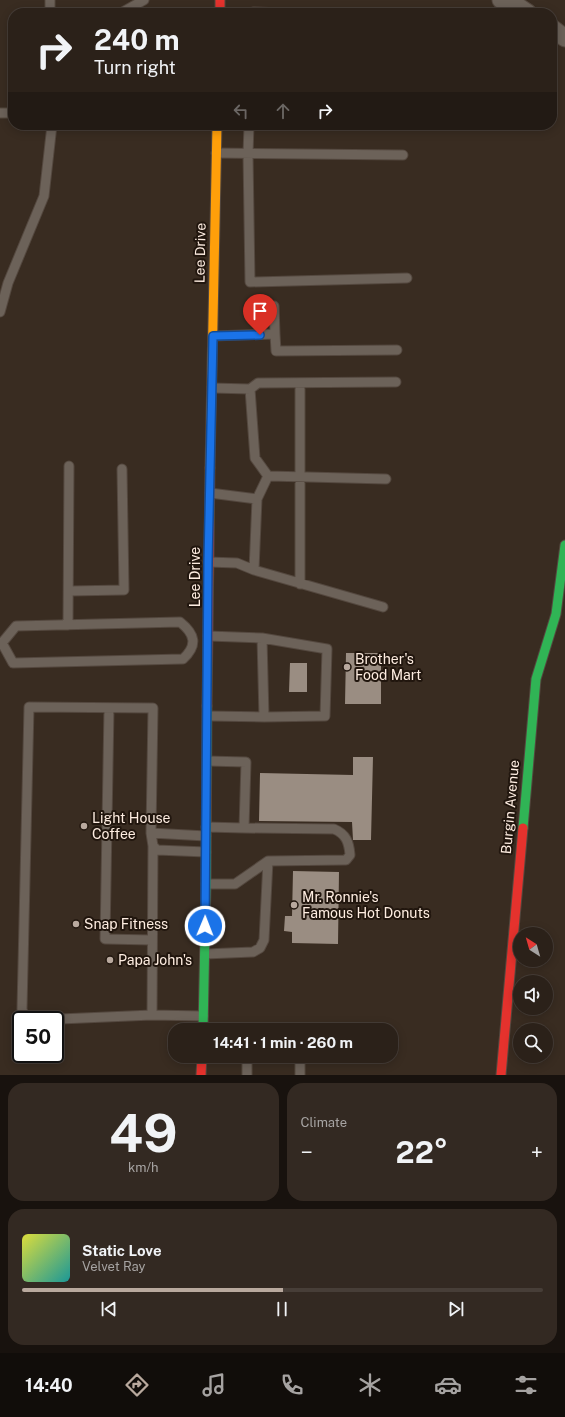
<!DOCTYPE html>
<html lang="en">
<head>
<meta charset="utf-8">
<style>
  :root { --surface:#2b2119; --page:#332922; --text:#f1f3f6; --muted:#a6a3a2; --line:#473e38; --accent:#b9a99e }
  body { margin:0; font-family:"Public Sans",sans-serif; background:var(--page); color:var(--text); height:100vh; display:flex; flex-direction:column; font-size:15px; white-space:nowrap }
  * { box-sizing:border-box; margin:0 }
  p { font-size:13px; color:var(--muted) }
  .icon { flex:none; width:22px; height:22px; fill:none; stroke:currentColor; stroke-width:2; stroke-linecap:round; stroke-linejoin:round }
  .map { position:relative; height:1075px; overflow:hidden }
  .sheet { display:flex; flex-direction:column; gap:8px; padding:8px; background:#18120e; flex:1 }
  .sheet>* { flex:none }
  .hud { position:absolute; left:8px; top:8px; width:549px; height:122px; border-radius:16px; box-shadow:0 2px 10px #0003,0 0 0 1px var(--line); background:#2b2119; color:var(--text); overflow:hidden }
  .needle { width:26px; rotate:323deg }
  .controls { position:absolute; left:513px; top:927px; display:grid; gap:8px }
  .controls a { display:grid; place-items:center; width:40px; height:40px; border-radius:50%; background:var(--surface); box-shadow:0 2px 10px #0003,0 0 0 1px var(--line); font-size:20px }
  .speed { position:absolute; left:12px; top:1011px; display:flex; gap:8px; font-size:20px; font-weight:700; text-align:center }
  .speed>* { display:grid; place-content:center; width:52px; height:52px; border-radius:50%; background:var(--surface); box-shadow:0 2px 10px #0003,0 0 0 1px var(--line); line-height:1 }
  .speed .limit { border:2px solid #111; border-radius:6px; background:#fff; color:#111 }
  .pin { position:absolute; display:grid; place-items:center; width:34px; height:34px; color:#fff; margin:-41px -17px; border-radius:50% 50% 50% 0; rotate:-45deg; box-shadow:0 0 4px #0007 }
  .pin .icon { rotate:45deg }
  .me { position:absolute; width:44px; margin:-22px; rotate:1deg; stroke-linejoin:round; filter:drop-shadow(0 0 3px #0008) }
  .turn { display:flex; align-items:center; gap:14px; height:84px; padding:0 20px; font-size:18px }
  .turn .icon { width:52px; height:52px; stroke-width:2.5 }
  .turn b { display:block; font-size:28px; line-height:34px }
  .lanes { display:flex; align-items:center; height:38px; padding:0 20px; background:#0003; justify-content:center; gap:20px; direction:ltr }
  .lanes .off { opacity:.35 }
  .big { font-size:30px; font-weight:700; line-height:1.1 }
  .sheet .card { flex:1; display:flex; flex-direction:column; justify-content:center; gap:6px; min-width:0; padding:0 14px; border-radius:16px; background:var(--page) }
  .sheet .dial { align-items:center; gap:0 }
  .dial b { font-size:52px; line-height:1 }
  .song { display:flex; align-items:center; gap:12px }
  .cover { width:48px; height:48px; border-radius:6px; background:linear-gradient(135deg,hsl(60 70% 55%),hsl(180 70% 35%)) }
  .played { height:4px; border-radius:2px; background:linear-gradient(90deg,var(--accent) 50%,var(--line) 50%) }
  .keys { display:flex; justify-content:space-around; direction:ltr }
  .heat { display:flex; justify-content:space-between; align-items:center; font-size:22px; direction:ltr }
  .sheet .tiles { flex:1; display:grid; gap:8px; grid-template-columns:1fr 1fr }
  .card:last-child { grid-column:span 2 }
  .trip { position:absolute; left:168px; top:1023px; width:230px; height:40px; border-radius:16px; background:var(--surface); box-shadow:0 2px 10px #0003,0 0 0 1px var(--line); font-weight:700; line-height:40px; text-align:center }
  .tab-bar { display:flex; height:64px; justify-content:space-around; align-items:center; background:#110d0a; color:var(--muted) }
  .tab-bar .icon { width:28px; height:28px }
  .tab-bar .on { color:var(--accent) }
  .tab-bar b { font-size:18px; color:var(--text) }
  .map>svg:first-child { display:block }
  .building { fill:#9a8d82 }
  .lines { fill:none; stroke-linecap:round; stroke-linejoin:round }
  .lane-casing { stroke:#54483f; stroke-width:11 }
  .street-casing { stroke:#54483f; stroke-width:19 }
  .fast-casing { stroke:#54483f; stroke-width:11 }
  .slow-casing { stroke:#54483f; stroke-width:11 }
  .jam-casing { stroke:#54483f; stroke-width:11 }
  .lane { stroke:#6c6259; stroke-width:9 }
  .street { stroke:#6c6259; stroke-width:17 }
  .fast { stroke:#30b455; stroke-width:9 }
  .slow { stroke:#ff9f0a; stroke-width:9 }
  .jam { stroke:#e5322d; stroke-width:9 }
  .route-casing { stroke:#114b97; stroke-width:10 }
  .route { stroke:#1a73e8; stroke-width:7 }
  .poi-dot { fill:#b9a99e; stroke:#21160e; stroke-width:1.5 }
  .labels { text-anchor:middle; stroke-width:4; stroke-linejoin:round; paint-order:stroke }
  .street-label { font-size:14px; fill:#feede1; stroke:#21160e }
  .poi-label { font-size:14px; fill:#feede1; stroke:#21160e; text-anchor:start }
</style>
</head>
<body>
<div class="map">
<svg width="565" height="1075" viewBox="0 0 565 1075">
  <rect width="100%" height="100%" fill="#392c21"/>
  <path class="building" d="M 346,653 L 381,653 L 381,704 L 345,704 Z
    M 290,663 L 307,663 L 307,692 L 289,692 Z
    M 353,757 L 373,757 L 371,840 L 353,840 L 352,822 L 259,821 L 260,773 L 353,775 Z
    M 293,871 L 339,872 L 338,944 L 292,943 L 292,932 L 284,931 L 285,916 L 292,916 Z"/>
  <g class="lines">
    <g class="lane-casing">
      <path id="lane" d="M 50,0 L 50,13
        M 121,13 L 144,0
        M 253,13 L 253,12 L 285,13
        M 0,113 L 13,113
        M 249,125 L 248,154 L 250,282 L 407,278
        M 216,153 L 403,155
        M 274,306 L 275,334
        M 0,312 L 8,283 L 44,196 L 52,125
        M 213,336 L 275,334 L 276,351 L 397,350
        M 300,383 L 300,584
        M 212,388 L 250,389 L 255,458 L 268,476
        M 250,389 L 258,383 L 396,382
        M 257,499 L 268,476 L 386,479
        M 208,562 L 237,563 L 254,570 L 257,499 L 210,493
        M 254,570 L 383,607
        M 69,591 L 124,590 L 122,469
        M 180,622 C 195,634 198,645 183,659 L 13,663 L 2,643 L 16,626 Z
        M 68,625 L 69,466
        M 262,638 L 327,649 L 325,716 L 264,717
        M 109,708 L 105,939 L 152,940
        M 208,716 L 264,717 L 262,638 L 208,636
        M 206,827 L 244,828 L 246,762 L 207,761
        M 206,852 L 157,850 L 153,846 L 151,833 L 206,836
        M 206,884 L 235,884 L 268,861 L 346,860 L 350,855 C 349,842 346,834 334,829 L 244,828
        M 205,954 L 253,952 L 260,948 L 264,940 L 268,861
        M 152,1015 L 153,846
        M 32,1020 L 24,1016 L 22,1009 L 29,707 L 153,708 L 151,833
        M 37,1020 L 152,1015 L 203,1016
        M 287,1030 L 301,1030
        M 247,1075 L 247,1056
        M 300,1075 L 300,1056"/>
    </g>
    <g class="street-casing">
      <path id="street" d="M 501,0 L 516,5 L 528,13
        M 552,28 L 565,38"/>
    </g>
    <g class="fast-casing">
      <path id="fast" d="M 523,828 L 536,679 L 556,614 L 565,545
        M 203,1030 L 206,884 L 207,706"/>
    </g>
    <g class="slow-casing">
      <path id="slow" d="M 210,468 L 217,125"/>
    </g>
    <g class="jam-casing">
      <path id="jam" d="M 220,0 L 220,13
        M 207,706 L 210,468
        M 201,1075 L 202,1056
        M 501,1075 L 523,828"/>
    </g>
    <use href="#lane" class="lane"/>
    <use href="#street" class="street"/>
    <use href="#fast" class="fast"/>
    <use href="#slow" class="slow"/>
    <use href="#jam" class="jam"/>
  </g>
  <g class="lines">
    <g class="route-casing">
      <path id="route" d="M 205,926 L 208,562 L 213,336 L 260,335"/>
    </g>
    <use href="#route" class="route"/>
  </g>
  <g class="poi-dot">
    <circle cx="347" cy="667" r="4"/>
    <circle cx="84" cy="826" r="4"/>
    <circle cx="294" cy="905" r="4"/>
    <circle cx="76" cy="924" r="4"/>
    <circle cx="110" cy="960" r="4"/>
  </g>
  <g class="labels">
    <g class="street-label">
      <text transform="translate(200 253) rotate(-89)" y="5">Lee Drive</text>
      <text transform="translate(195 577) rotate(-90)" y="5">Lee Drive</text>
      <text transform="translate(510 807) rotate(-85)" y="5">Burgin Avenue</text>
    </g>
    <g class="poi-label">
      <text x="355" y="664">Brother's<tspan x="355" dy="16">Food Mart</tspan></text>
      <text x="92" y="823">Light House<tspan x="92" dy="16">Coffee</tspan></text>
      <text x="302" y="902">Mr. Ronnie's<tspan x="302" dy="16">Famous Hot Donuts</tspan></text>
      <text x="84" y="929">Snap Fitness</text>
      <text x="118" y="965">Papa John's</text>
    </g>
  </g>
</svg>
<div class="controls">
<a><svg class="needle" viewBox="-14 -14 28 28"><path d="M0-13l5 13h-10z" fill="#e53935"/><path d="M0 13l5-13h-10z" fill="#a6a3a2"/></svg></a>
<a><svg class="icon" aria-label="sound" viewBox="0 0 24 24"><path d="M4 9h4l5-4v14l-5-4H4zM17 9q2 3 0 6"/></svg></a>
<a><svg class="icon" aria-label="search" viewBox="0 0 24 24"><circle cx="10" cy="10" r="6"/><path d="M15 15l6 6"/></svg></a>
</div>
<div class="speed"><div class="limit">50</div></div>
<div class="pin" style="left:260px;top:335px;background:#d93025"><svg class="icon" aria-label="arrive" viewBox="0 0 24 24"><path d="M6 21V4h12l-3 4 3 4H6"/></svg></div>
<svg class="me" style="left:205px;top:926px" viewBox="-20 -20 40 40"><circle r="17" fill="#1a73e8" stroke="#fff" stroke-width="3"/><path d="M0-11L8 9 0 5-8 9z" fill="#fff"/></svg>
<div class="trip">14:41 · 1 min · 260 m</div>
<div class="hud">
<div class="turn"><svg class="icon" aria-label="right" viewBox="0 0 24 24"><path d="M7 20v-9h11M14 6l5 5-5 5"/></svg><div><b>240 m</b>Turn right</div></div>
<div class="lanes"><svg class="icon off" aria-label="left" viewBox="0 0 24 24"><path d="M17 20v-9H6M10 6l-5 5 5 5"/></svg><svg class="icon off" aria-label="ahead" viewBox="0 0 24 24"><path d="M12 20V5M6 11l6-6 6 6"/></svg><svg class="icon" aria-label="right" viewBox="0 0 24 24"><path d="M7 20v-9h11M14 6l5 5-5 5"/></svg></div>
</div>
</div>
<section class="sheet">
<div class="tiles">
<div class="card dial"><b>49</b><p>km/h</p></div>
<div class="card"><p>Climate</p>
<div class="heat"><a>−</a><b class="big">22°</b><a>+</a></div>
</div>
<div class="card">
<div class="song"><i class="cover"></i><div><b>Static Love</b><p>Velvet Ray</p></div></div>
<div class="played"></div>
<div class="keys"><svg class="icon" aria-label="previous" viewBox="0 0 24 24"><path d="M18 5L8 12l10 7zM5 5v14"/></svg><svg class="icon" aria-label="pause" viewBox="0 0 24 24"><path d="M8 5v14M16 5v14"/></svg><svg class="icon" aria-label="next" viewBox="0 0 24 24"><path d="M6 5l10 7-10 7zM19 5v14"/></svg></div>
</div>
</div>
</section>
<nav class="tab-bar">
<b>14:40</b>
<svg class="icon on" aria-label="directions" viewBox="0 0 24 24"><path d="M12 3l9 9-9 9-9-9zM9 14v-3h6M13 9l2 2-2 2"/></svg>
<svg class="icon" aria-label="music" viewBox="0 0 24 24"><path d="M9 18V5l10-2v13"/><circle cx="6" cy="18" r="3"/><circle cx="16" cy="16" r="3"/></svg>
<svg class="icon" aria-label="phone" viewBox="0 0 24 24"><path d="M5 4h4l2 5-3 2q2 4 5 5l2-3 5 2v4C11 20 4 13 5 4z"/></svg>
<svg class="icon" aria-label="climate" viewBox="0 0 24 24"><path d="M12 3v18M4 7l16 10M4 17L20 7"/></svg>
<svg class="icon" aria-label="car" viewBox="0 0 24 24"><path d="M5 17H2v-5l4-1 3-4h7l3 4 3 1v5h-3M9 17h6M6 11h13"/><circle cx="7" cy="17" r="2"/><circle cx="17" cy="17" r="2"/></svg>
<svg class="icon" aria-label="filters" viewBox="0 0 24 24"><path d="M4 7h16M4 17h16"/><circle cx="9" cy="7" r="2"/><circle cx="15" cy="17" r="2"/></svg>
</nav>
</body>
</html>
